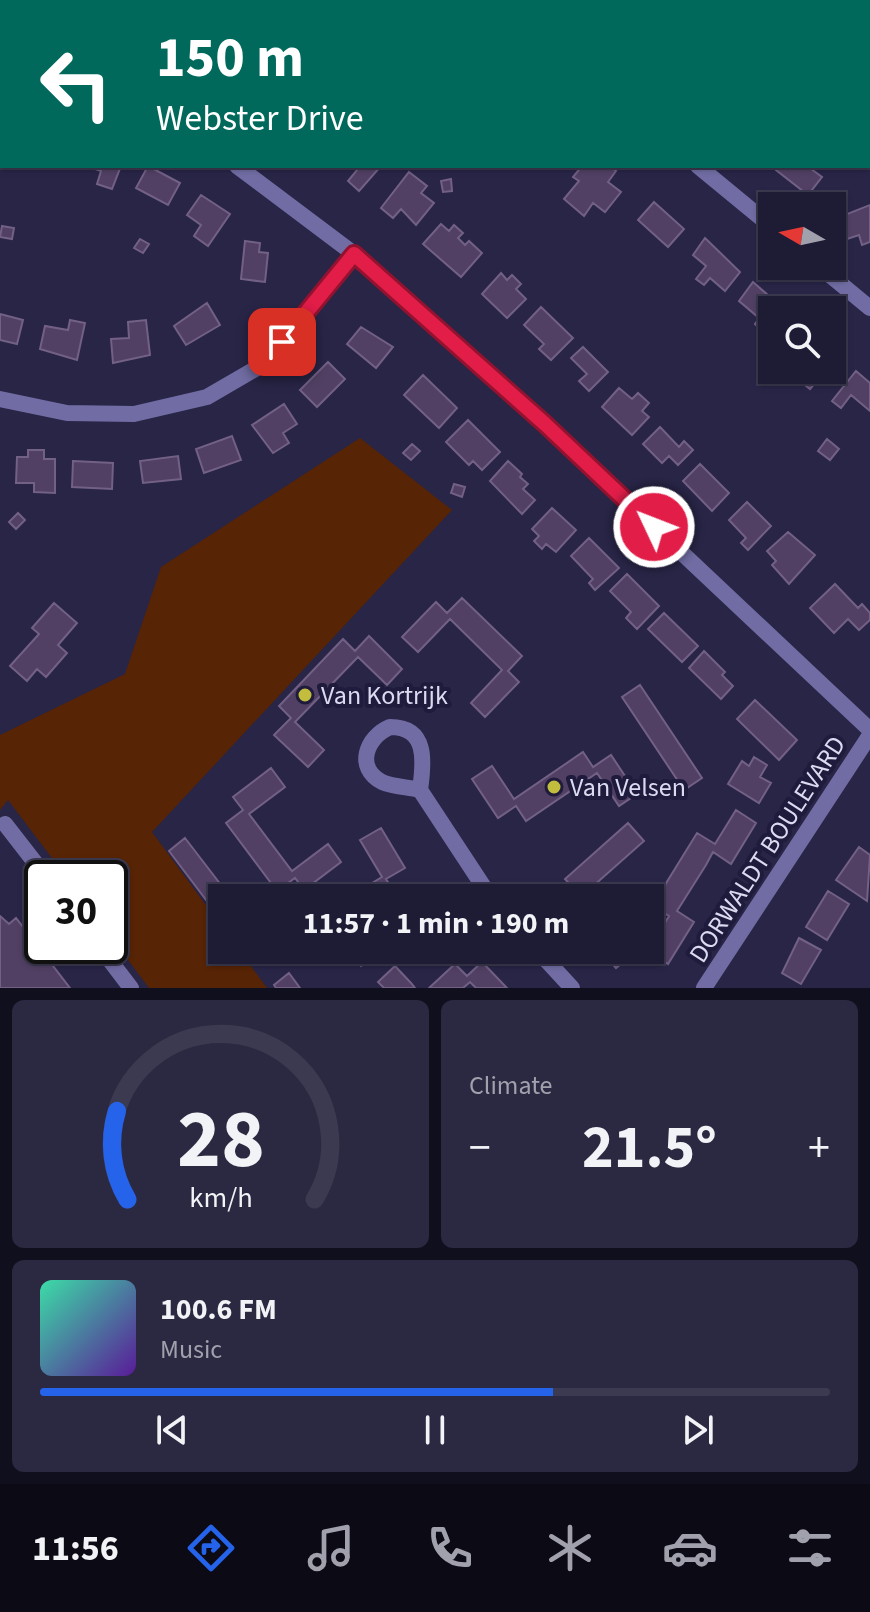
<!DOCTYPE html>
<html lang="en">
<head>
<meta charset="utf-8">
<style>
  :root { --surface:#1e1c35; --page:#2b2941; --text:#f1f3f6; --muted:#a1a1ad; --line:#3c3a50; --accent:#2563eb }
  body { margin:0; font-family:"Source Sans 3",sans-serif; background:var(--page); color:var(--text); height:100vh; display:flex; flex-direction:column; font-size:30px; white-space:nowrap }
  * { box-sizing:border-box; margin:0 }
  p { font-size:26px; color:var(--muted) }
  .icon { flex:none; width:44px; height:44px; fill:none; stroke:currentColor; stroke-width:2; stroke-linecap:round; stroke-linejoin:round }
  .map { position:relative; height:988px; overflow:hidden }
  .details { display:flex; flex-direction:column; gap:12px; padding:12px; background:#100f1d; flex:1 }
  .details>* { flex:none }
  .banner { position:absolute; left:0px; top:0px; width:870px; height:168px; box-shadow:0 2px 6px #0004,0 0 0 2px var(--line); background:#00695c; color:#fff; overflow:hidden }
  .needle { width:52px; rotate:279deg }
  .controls { position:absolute; left:758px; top:192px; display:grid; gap:16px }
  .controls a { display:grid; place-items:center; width:88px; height:88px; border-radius:0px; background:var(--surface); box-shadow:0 2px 6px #0004,0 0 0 2px var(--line); font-size:40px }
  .speed { position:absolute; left:24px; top:860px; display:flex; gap:16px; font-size:40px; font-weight:700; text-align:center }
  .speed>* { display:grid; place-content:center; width:104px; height:104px; border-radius:50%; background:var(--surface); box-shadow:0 2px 6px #0004,0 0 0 2px var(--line); line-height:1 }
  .speed .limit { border:4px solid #111; border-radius:12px; background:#fff; color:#111 }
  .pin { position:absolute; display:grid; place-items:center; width:68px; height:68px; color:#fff; margin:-34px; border-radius:16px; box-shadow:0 4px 12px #0006 }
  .me { position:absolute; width:88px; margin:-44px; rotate:313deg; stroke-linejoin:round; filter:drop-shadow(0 0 6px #0008) }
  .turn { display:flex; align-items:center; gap:28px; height:168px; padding:0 24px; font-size:36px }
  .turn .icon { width:104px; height:104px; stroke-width:2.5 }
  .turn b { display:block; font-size:56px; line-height:68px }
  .big { font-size:60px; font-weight:700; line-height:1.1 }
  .details .card { flex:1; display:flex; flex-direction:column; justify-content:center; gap:12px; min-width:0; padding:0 28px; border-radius:12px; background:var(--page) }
  .details .dial { align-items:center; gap:0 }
  .dial svg { height:208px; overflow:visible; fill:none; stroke:var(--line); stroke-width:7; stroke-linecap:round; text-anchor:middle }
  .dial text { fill:var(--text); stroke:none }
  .song { display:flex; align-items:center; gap:24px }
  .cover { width:96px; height:96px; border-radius:12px; background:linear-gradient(135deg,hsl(160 70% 55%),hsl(270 70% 35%)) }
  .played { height:8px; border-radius:4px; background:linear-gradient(90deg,var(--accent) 65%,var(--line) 65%) }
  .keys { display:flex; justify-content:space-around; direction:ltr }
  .heat { display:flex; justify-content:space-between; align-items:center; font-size:44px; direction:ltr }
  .details .tiles { flex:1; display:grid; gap:12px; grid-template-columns:1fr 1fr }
  .card:last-child { grid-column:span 2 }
  .trip { position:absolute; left:208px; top:884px; width:456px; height:80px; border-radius:0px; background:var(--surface); box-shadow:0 2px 6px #0004,0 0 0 2px var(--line); font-weight:700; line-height:80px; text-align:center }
  .tabs { display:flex; height:128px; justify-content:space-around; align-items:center; background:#0c0b15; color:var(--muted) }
  .tabs .icon { width:56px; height:56px }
  .tabs .current { color:var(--accent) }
  .tabs b { font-size:36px; color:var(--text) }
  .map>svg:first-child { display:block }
  .green { fill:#572405 }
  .building { fill:#514063; stroke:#726085; stroke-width:2 }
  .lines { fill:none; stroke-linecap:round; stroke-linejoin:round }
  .minor { stroke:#716da4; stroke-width:16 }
  .route-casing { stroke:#92132f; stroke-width:20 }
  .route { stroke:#e11d48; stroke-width:14 }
  .poi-dot { fill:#c3bd3e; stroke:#1f1b3c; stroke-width:3 }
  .labels { text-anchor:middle; stroke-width:8; stroke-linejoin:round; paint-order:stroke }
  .poi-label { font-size:26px; fill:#dadaf0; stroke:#1f1b3c; text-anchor:start }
  .street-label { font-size:26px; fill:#dadaf0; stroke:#1f1b3c }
</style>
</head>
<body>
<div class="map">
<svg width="870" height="988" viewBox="0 0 870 988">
  <rect width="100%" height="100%" fill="#282547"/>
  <path class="green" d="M 360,438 L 452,510 L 152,832 L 222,927 L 222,950 L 239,950 L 267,988 L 149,988 L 110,936 L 110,878 L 67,878 L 8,800 L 0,810 L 0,735 L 125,674 L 161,567 Z"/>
  <path class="building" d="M 87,166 L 121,166 L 112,189 L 97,184 L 101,171 Z
    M 148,166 L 180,183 L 168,205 L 136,188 Z
    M 354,166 L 381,166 L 359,191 L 348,181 L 358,169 Z
    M 582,166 L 610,166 L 616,171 L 608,182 L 621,192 L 605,212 L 593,203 L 584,216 L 564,199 L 579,181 L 573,177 Z
    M 779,166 L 807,166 L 822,177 L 808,195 L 776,170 Z
    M 409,172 L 427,186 L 421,193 L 434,203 L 416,225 L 401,209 L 393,218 L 381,208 Z
    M 451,179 L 452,191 L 443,192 L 441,181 Z
    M 201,195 L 230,214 L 208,246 L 194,236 L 201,225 L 187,215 Z
    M 654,202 L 684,229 L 668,247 L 638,220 Z
    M 870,205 L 870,242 L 862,245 L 859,235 L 844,240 L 837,218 Z
    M 441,224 L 449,231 L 454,225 L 463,233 L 458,238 L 465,245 L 469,241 L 482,253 L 461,277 L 423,244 Z
    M 2,226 L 14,228 L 12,239 L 0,237 Z
    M 705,238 L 740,272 L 725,291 L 710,278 L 704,285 L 696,279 L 706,266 L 693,255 Z
    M 140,239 L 149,244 L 143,253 L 134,248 Z
    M 245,241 L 260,243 L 259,252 L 268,253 L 265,282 L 241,279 Z
    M 501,273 L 507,280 L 512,275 L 521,284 L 516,289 L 526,299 L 507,318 L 482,294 Z
    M 753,282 L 784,309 L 772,310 L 772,324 L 765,333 L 755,324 L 759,318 L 739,301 Z
    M 207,303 L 220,325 L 186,345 L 174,326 Z
    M 541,307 L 573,338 L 551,360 L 539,349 L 544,344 L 524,325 Z
    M 0,314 L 23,320 L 17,344 L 0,340 Z
    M 70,320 L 85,323 L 77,360 L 40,349 L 45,326 L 68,330 Z
    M 146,320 L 150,355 L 113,363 L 111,339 L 129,338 L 128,322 Z
    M 361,327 L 393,347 L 376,368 L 347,344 Z
    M 583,347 L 608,372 L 589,391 L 579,381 L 587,374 L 571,358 Z
    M 832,354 L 845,364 L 828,384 L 820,377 L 810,389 L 795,377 L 801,370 L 832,370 Z
    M 328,362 L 345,379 L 317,407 L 300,390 Z
    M 856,371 L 870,383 L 870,411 L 851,395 L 841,408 L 832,401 Z
    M 423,375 L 457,408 L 439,428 L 404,395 Z
    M 619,388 L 632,399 L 638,393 L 649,403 L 642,411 L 649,417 L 632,435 L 602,407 Z
    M 284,404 L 297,424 L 283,433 L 289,443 L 273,453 L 252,425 Z
    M 468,420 L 500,452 L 482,470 L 473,461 L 469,465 L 446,442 Z
    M 660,427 L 679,447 L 684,441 L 693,450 L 678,465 L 669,456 L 662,463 L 643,444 Z
    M 232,436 L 241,460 L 204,473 L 196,449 Z
    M 827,439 L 839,449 L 830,460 L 818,451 Z
    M 412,444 L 420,451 L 411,460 L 403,453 Z
    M 28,450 L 44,450 L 44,459 L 55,459 L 55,493 L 34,492 L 34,483 L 16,483 L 17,457 L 28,457 Z
    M 178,456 L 181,479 L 143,483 L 140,461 Z
    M 73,461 L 113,463 L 112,489 L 72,487 Z
    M 508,461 L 522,474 L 520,477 L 528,484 L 523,489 L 535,500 L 522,514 L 490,481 Z
    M 700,464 L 729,493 L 712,511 L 683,481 Z
    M 454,484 L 465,487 L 462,497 L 451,493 Z
    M 747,502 L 771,526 L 748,550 L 741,543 L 746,538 L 729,520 Z
    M 552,508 L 576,530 L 556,552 L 546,544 L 542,549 L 534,541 L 539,536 L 532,529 Z
    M 18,513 L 25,520 L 16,529 L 9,522 Z
    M 788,532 L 815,555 L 789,584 L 772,565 L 776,561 L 767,551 Z
    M 589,538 L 619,568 L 595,590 L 589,583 L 593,579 L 571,556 Z
    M 627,574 L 659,606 L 637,629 L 626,618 L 631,612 L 610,591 Z
    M 835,584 L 858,608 L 862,604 L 870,613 L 870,620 L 859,630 L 848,619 L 834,633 L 810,608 Z
    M 462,598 L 522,656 L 508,671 L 519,682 L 485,717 L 471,703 L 502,670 L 450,619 L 418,652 L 402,637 L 436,602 L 447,613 Z
    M 54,603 L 77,623 L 58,645 L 67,653 L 46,677 L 37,669 L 27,681 L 10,666 L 39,634 L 32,628 Z
    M 664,613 L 698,646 L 682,662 L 648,629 Z
    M 369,636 L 402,669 L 387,685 L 358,657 L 295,722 L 324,750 L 308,767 L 274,735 L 291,718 L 279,706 L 343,639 L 355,651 Z
    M 704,651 L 725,672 L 722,675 L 733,686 L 721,699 L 689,668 Z
    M 640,685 L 702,778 L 684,790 L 622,697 Z
    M 755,700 L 797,740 L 779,760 L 737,719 Z
    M 583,752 L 593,767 L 611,755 L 637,794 L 619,806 L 597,773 L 526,821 L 516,806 L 498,818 L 472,779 L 492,766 L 514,799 Z
    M 754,757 L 767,765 L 760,777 L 771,783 L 759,803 L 728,784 L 742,761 L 749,766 Z
    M 271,768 L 285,787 L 249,814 L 292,871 L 328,844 L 341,862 L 304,890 L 295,878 L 277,891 L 226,823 L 243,810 L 233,797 Z
    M 736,810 L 756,823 L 731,864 L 713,852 L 706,865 L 677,911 L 694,922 L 668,964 L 648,951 L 669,916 L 652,906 L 697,833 L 715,844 Z
    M 628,823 L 644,841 L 583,895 L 586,898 L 570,898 L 577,892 L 565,879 Z
    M 381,828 L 405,868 L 386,879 L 397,896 L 347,898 L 382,877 L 360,840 Z
    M 185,838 L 231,898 L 222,898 L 222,921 L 169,851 Z
    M 859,847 L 870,855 L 867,901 L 836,880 Z
    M 828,891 L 849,904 L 827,940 L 806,927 Z
    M 0,916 L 9,924 L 16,918 L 70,988 L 0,988 Z
    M 799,938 L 821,950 L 801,984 L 782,973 Z
    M 351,950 L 380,950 L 382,953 L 361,966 Z
    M 600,950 L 631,950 L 634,953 L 616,968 Z
    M 482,962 L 507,988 L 476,988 L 470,982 L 463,988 L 429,988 L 455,964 L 467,976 Z
    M 395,966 L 411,983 L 415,988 L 384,988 L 378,982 Z
    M 289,973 L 300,988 L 276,988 L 274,985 Z"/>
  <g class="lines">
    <path class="minor" d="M 496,0 L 499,2
      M 0,66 L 2,67
      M 237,166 L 354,254 L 545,424 L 870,730
      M 698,166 L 772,227
      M 819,266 L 870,308
      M 0,399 L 67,413 L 134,414 L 207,397 L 262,365 L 354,254
      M 390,727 C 428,727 424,762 420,790 C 409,787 393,787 382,782 C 355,768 366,737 390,727 Z
      M 420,790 L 491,898
      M 5,824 L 47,878
      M 99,946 L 131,988
      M 537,950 L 572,988
      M 704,988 L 870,735"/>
  </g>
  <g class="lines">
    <g class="route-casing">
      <path id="route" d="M 282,342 L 354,254 L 545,424 L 654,527"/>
    </g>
    <use href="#route" class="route"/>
  </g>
  <g class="poi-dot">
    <circle cx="305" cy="695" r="8"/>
    <circle cx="554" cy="787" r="8"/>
  </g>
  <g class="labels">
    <g class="poi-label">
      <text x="321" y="704">Van Kortrijk</text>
      <text x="570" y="796">Van Velsen</text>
    </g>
    <g class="street-label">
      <text transform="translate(767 849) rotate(-57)" y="9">DORWALDT BOULEVARD</text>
    </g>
  </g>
</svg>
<div class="controls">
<a><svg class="needle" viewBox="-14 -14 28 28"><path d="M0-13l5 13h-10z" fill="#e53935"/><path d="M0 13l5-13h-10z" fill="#a1a1ad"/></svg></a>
<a><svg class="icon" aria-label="search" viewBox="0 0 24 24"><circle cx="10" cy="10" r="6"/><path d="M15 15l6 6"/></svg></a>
</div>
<div class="speed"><div class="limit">30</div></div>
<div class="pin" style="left:282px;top:342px;background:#d93025"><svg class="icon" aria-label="arrive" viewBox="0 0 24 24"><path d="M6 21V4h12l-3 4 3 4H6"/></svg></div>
<svg class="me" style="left:654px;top:527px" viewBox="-20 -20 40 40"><circle r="17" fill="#e11d48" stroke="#fff" stroke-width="3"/><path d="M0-11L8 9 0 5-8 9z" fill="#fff"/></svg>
<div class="trip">11:57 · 1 min · 190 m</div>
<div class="banner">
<div class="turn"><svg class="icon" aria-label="left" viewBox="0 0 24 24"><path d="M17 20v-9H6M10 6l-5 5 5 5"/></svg><div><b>150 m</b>Webster Drive</div></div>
</div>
</div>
<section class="details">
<div class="tiles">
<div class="card dial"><svg viewBox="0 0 100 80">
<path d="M14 69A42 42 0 1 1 86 69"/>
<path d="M14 69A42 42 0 0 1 10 35" stroke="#2563eb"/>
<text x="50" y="56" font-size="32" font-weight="700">28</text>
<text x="50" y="72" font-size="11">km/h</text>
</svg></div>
<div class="card"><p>Climate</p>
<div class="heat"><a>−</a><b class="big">21.5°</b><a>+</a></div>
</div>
<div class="card">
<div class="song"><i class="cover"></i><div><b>100.6 FM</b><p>Music</p></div></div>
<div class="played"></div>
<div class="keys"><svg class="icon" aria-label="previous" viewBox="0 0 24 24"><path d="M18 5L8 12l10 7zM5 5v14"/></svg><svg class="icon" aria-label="pause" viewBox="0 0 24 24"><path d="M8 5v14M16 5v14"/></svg><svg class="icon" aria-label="next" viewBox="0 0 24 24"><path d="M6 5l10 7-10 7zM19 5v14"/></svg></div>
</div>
</div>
</section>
<nav class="tabs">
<b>11:56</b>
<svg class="icon current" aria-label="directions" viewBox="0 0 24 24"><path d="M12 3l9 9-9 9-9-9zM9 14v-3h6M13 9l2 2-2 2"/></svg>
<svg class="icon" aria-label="music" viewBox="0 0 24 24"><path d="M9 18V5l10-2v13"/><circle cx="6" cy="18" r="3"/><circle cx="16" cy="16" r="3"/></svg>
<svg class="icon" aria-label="phone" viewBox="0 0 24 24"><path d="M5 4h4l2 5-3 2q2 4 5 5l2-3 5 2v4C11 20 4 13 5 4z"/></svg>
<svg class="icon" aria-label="climate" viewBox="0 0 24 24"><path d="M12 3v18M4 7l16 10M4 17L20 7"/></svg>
<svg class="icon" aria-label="car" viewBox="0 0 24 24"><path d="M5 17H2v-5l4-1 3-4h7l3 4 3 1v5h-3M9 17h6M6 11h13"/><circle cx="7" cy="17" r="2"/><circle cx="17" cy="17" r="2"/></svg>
<svg class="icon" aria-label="filters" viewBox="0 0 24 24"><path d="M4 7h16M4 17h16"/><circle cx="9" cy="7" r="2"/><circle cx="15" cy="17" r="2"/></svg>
</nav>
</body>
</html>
